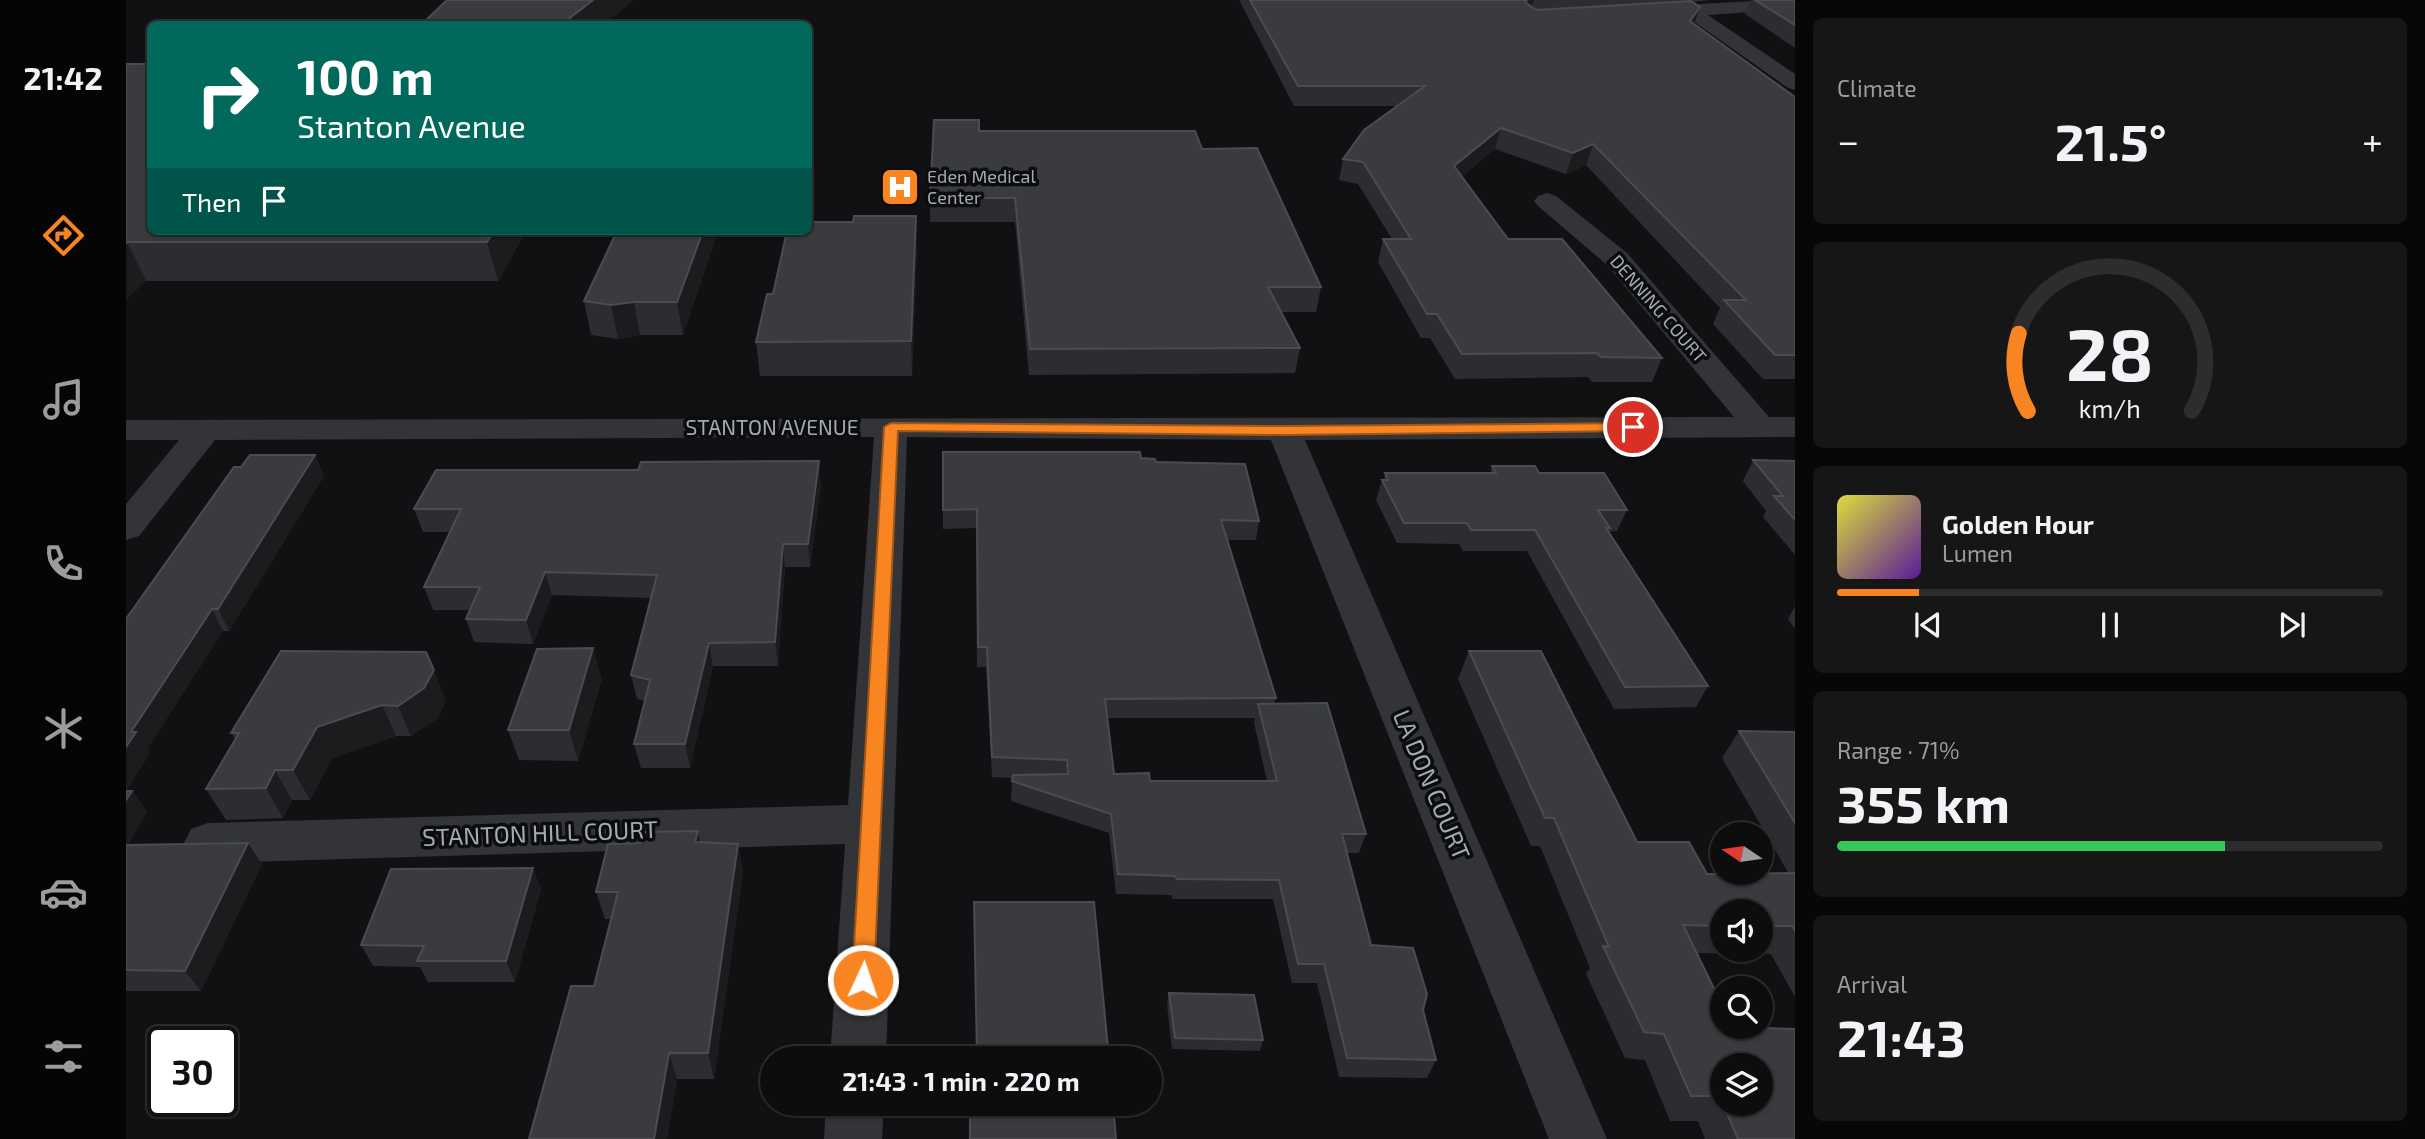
<!DOCTYPE html>
<html lang="en">
<head>
<meta charset="utf-8">
<style>
  :root { --surface:#0d0d0e; --page:#161617; --text:#f1f3f6; --muted:#9a9c9e; --line:#2d2d2e; --accent:#f98522 }
  body { margin:0; font-family:"Exo 2",sans-serif; background:var(--page); color:var(--text); height:100vh; display:flex; flex-direction:column; font-size:26px; white-space:nowrap }
  * { box-sizing:border-box; margin:0 }
  p { font-size:23px; color:var(--muted) }
  .icon { flex:none; width:38px; height:38px; fill:none; stroke:currentColor; stroke-width:2; stroke-linecap:round; stroke-linejoin:round }
  .map { position:relative; flex:1; overflow:hidden }
  .panel { display:flex; flex-direction:column; gap:18px; padding:18px; background:#070708; width:630px }
  .panel>* { flex:none }
  .hud { position:absolute; left:21px; top:21px; width:665px; height:214px; border-radius:10px; box-shadow:0 2px 5px #0004,0 0 0 2px var(--line); background:#00695c; color:#fff; overflow:hidden }
  .needle { width:46px; rotate:283deg }
  .controls { position:absolute; left:1584px; top:822px; display:grid; gap:14px }
  .controls a { display:grid; place-items:center; width:63px; height:63px; border-radius:50%; background:var(--surface); box-shadow:0 2px 5px #0004,0 0 0 2px var(--line); font-size:35px }
  .speed { position:absolute; left:21px; top:1026px; display:flex; gap:14px; font-size:35px; font-weight:700; text-align:center }
  .speed>* { display:grid; place-content:center; width:91px; height:91px; border-radius:50%; background:var(--surface); box-shadow:0 2px 5px #0004,0 0 0 2px var(--line); line-height:1 }
  .speed .limit { border:4px solid #111; border-radius:10px; background:#fff; color:#111 }
  .pin { position:absolute; display:grid; place-items:center; width:60px; height:60px; color:#fff; margin:-30px; border:4px solid #fff; border-radius:50%; box-shadow:0 2px 7px #0007 }
  .me { position:absolute; width:77px; margin:-38px; rotate:3deg; stroke-linejoin:round; filter:drop-shadow(0 0 5px #0008) }
  .turn { display:flex; align-items:center; gap:24px; height:147px; padding:0 35px; font-size:32px }
  .turn .icon { width:91px; height:91px; stroke-width:2.5 }
  .turn b { display:block; font-size:49px; line-height:60px }
  .then { display:flex; align-items:center; height:66px; padding:0 35px; background:#0003; gap:14px; font-size:26px }
  .big { font-size:52px; font-weight:700; line-height:1.1 }
  .panel .tile { flex:1; display:flex; flex-direction:column; justify-content:center; gap:10px; min-width:0; padding:0 24px; border-radius:10px; background:var(--page) }
  .panel .dial { align-items:center; gap:0 }
  .dial svg { height:182px; overflow:visible; fill:none; stroke:var(--line); stroke-width:7; stroke-linecap:round; text-anchor:middle }
  .dial text { fill:var(--text); stroke:none }
  .song { display:flex; align-items:center; gap:21px }
  .cover { width:84px; height:84px; border-radius:10px; background:linear-gradient(135deg,hsl(60 70% 55%),hsl(270 70% 35%)) }
  .played { height:7px; border-radius:4px; background:linear-gradient(90deg,var(--accent) 15%,var(--line) 15%) }
  .keys { display:flex; justify-content:space-around; direction:ltr }
  .heat { display:flex; justify-content:space-between; align-items:center; font-size:38px; direction:ltr }
  .charge { height:10px; border-radius:5px; background:linear-gradient(90deg,#34c759 71%,var(--line) 0) }
  .trip { position:absolute; left:634px; top:1046px; width:402px; height:70px; border-radius:35px; background:var(--surface); box-shadow:0 2px 5px #0004,0 0 0 2px var(--line); font-weight:700; line-height:70px; text-align:center }
  main { display:flex; flex:1; min-height:0 }
  .dock { display:flex; flex-direction:column; width:126px; justify-content:space-around; align-items:center; background:#050506; color:var(--muted) }
  .dock .icon { width:49px; height:49px }
  .dock .active { color:var(--accent) }
  .dock b { font-size:32px; color:var(--text) }
  .map>svg:first-child { display:block }
  .lines { fill:none; stroke-linecap:round; stroke-linejoin:round }
  .minor { fill:#323438; fill-rule:evenodd }
  .wall { fill:#2d2d31; fill-rule:evenodd }
  .shaded-wall { fill:#1c1c1f }
  .building { fill:#393b3f; stroke:#4a4c51; stroke-width:2 }
  .route { fill:#f98522; stroke:#a25616; stroke-width:2 }
  .labels { text-anchor:middle; stroke-width:7; stroke-linejoin:round; paint-order:stroke }
  .far-poi-label { font-size:18px; fill:#a2abb4; stroke:#0c0c0e; text-anchor:start }
  .far-street-label { font-size:18px; fill:#a2abb4; stroke:#0c0c0e }
  .street-label { font-size:21px; fill:#a2abb4; stroke:#0c0c0e }
  .near-street-label { font-size:24px; fill:#a2abb4; stroke:#0c0c0e }
</style>
</head>
<body>
<main>
<nav class="dock">
<b>21:42</b>
<svg class="icon active" aria-label="directions" viewBox="0 0 24 24"><path d="M12 3l9 9-9 9-9-9zM9 14v-3h6M13 9l2 2-2 2"/></svg>
<svg class="icon" aria-label="music" viewBox="0 0 24 24"><path d="M9 18V5l10-2v13"/><circle cx="6" cy="18" r="3"/><circle cx="16" cy="16" r="3"/></svg>
<svg class="icon" aria-label="phone" viewBox="0 0 24 24"><path d="M5 4h4l2 5-3 2q2 4 5 5l2-3 5 2v4C11 20 4 13 5 4z"/></svg>
<svg class="icon" aria-label="climate" viewBox="0 0 24 24"><path d="M12 3v18M4 7l16 10M4 17L20 7"/></svg>
<svg class="icon" aria-label="car" viewBox="0 0 24 24"><path d="M5 17H2v-5l4-1 3-4h7l3 4 3 1v5h-3M9 17h6M6 11h13"/><circle cx="7" cy="17" r="2"/><circle cx="17" cy="17" r="2"/></svg>
<svg class="icon" aria-label="filters" viewBox="0 0 24 24"><path d="M4 7h16M4 17h16"/><circle cx="9" cy="7" r="2"/><circle cx="15" cy="17" r="2"/></svg>
</nav>
<div class="map">
<svg width="1669" height="1139" viewBox="0 0 1669 1139">
  <rect width="100%" height="100%" fill="#111113"/>
  <g class="lines">
    <path class="minor" d="M 1645,0 L 1669,0 L 1669,9 L 1582,15 L 1669,74 L 1669,90 L 1662,88 L 1560,16 L 1522,19 L 1513,13 L 1522,7 Z
      M 1421,193 L 1430,196 L 1501,253 L 1643,417 L 1669,417 L 1669,437 L 1179,440 L 1481,1139 L 1423,1139 L 1145,440 L 781,437 L 760,1059 L 704,1059 L 719,844 L 82,863 L 65,857 L 58,843 L 65,829 L 82,823 L 722,805 L 748,437 L 89,440 L 13,536 L 0,540 L 0,504 L 53,440 L 0,440 L 0,420 L 1608,417 L 1481,265 L 1412,206 L 1408,201 L 1412,196 Z
      M 700,1104 L 758,1104 L 756,1139 L 698,1139 Z"/>
  </g>
  <path class="wall" d="M 1113,0 L 1585,0 L 1566,2 L 1574,7 L 1568,24 L 1669,97 L 1669,379 L 1637,379 L 1587,324 L 1594,308 L 1460,165 L 1440,174 L 1369,149 L 1336,176 L 1382,239 L 1536,358 L 1526,382 L 1466,382 L 1462,377 L 1329,379 L 1304,338 L 1295,338 L 1252,262 L 1257,239 L 1266,239 L 1232,184 L 1213,180 L 1217,159 L 1271,106 L 1168,106 Z
    M 1625,0 L 1669,0 L 1669,48 L 1619,14 Z
    M 0,64 L 400,231 L 372,281 L 20,281 L 0,299 Z
    M 853,131 L 1076,149 L 1195,287 L 1190,312 L 1155,312 L 1174,348 L 1169,373 L 903,375 L 889,222 L 804,222 L 804,198 Z
    M 491,231 L 592,231 L 557,335 L 514,335 L 492,339 L 465,335 L 458,301 Z
    M 791,248 L 786,376 L 634,376 L 630,342 Z
    M 189,455 L 198,476 L 103,631 L 97,631 L 21,749 L 24,753 L 0,791 L 6,791 L 21,812 L 1,845 L 136,864 L 75,991 L 0,991 L 0,619 L 115,467 Z
    M 1015,458 L 1030,462 L 1133,521 L 1130,540 L 1101,540 L 1150,698 L 1148,703 L 1240,834 L 1233,853 L 1221,853 L 1245,945 L 1297,1010 L 1310,1060 L 1301,1078 L 1213,1077 L 1191,983 L 1166,983 L 1147,899 L 1047,899 L 1045,895 L 990,894 L 983,833 L 885,801 L 886,778 L 866,777 L 860,667 L 851,667 L 850,528 L 817,529 L 817,510 ZM 981,718 L 1129,718 L 1128,723 L 1141,781 L 1024,781 L 988,774 Z
    M 1627,460 L 1669,461 L 1669,555 L 1637,517 L 1640,511 L 1617,481 Z
    M 1366,466 L 1413,473 L 1501,510 L 1491,531 L 1482,532 L 1582,686 L 1570,707 L 1488,709 L 1401,551 L 1337,551 L 1333,544 L 1271,543 L 1250,500 L 1256,480 L 1258,480 L 1259,473 L 1364,473 Z
    M 695,484 L 684,567 L 659,567 L 652,666 L 587,666 L 564,768 L 515,768 L 508,744 L 519,701 L 511,699 L 505,675 L 525,598 L 426,595 L 407,644 L 348,642 L 340,619 L 344,610 L 307,610 L 298,587 L 324,532 L 297,532 L 288,509 Z
    M 1669,606 L 1669,629 L 1662,619 Z
    M 155,651 L 320,701 L 311,719 L 285,736 L 270,736 L 206,758 L 184,800 L 166,800 L 157,818 L 100,820 L 80,789 L 110,740 L 105,733 Z
    M 1343,651 L 1511,842 L 1581,874 L 1663,874 L 1596,758 L 1613,731 L 1669,732 L 1669,997 L 1645,954 L 1571,953 L 1596,1027 L 1669,1139 L 1579,1139 L 1572,1121 L 1544,1121 L 1519,1060 L 1499,1058 L 1460,974 L 1464,968 L 1414,846 L 1405,846 L 1332,679 ZM 1596,912 L 1634,912 L 1634,950 L 1596,950 ZM 1596,1066 L 1634,1104 L 1596,1104 Z
    M 476,679 L 452,761 L 393,760 L 382,730 Z
    M 575,843 L 612,844 L 617,871 L 588,1079 L 551,1079 L 541,1139 L 403,1139 L 468,986 L 485,919 L 479,919 L 470,892 Z
    M 415,889 L 389,982 L 302,982 L 294,967 L 247,966 L 235,945 Z
    M 848,902 L 983,1059 L 851,1057 Z
    M 1043,993 L 1137,1040 L 1134,1051 L 1046,1049 L 1041,1004 Z"/>
  <path class="shaded-wall" d="M 467,0 L 508,0 L 479,24 L 436,24 Z
    M 1401,0 L 1408,0 L 1405,10 L 1399,2 Z
    M 1574,7 L 1568,25 L 1564,21 Z
    M 1375,128 L 1369,149 L 1322,188 L 1328,166 Z
    M 1467,144 L 1460,165 L 1440,174 L 1447,153 Z
    M 790,216 L 791,248 L 786,376 L 785,341 Z
    M 368,231 L 400,231 L 372,281 L 361,242 Z
    M 577,231 L 592,231 L 557,335 L 551,302 Z
    M 1,242 L 20,281 L 0,299 L 0,243 Z
    M 508,302 L 514,335 L 492,339 L 485,305 Z
    M 189,455 L 198,476 L 103,631 L 92,609 Z
    M 693,461 L 695,484 L 684,567 L 682,544 Z
    M 657,544 L 659,567 L 652,666 L 649,642 Z
    M 419,572 L 426,595 L 407,644 L 400,620 Z
    M 86,609 L 97,631 L 21,749 L 24,753 L 0,791 L 0,747 L 5,732 Z
    M 583,643 L 587,666 L 564,768 L 559,744 Z
    M 467,648 L 476,679 L 452,761 L 443,730 Z
    M 308,670 L 320,701 L 311,719 L 285,736 L 272,706 Z
    M 256,705 L 270,736 L 206,758 L 184,800 L 167,770 L 191,727 Z
    M 149,770 L 166,800 L 157,818 L 140,788 Z
    M 6,791 L 21,812 L 0,846 L 0,800 Z
    M 572,831 L 578,859 L 569,842 Z
    M 122,843 L 136,864 L 75,991 L 59,971 Z
    M 612,844 L 617,871 L 588,1079 L 582,1053 Z
    M 407,868 L 415,889 L 389,982 L 380,961 Z
    M 543,1053 L 551,1079 L 541,1139 L 528,1139 Z"/>
  <path class="building" d="M 321,0 L 467,0 L 436,24 L 296,24 Z
    M 1124,0 L 1401,0 L 1399,2 L 1410,10 L 1565,1 L 1574,7 L 1564,21 L 1669,97 L 1669,355 L 1649,355 L 1598,300 L 1620,300 L 1467,144 L 1447,153 L 1375,128 L 1328,166 L 1382,239 L 1436,239 L 1536,358 L 1475,357 L 1471,353 L 1336,354 L 1311,314 L 1301,314 L 1257,239 L 1285,239 L 1237,162 L 1217,159 L 1238,130 L 1299,86 L 1172,86 Z
    M 1629,0 L 1669,0 L 1669,25 Z
    M 0,64 L 24,64 L 24,231 L 368,231 L 361,242 L 1,242 L 0,243 Z
    M 808,120 L 853,120 L 853,131 L 1069,131 L 1076,149 L 1131,148 L 1195,287 L 1142,287 L 1174,348 L 904,349 L 889,198 L 804,198 Z
    M 728,216 L 790,216 L 785,341 L 630,342 L 641,294 L 647,294 L 661,231 L 682,231 L 682,222 L 727,222 Z
    M 491,231 L 577,231 L 551,302 L 508,302 L 485,305 L 458,301 Z
    M 817,452 L 1014,452 L 1015,458 L 1029,459 L 1030,462 L 1119,464 L 1133,521 L 1095,520 L 1150,698 L 979,699 L 988,774 L 1023,773 L 1024,781 L 1151,781 L 1132,704 L 1201,703 L 1240,834 L 1216,834 L 1245,945 L 1287,948 L 1301,994 L 1297,1010 L 1310,1060 L 1221,1058 L 1198,964 L 1172,964 L 1153,880 L 1051,879 L 1049,876 L 992,874 L 985,814 L 886,781 L 887,775 L 942,774 L 941,760 L 866,757 L 861,647 L 852,647 L 851,509 L 817,510 Z
    M 124,455 L 189,455 L 92,609 L 86,609 L 5,732 L 10,732 L 0,747 L 0,619 L 108,467 L 115,467 Z
    M 1627,460 L 1669,461 L 1669,520 L 1648,496 L 1657,496 Z
    M 693,461 L 682,544 L 657,544 L 649,642 L 583,643 L 559,744 L 508,744 L 524,680 L 505,675 L 531,575 L 419,572 L 400,620 L 340,619 L 354,587 L 298,587 L 335,509 L 288,509 L 310,470 L 512,470 L 515,462 Z
    M 1366,466 L 1409,466 L 1413,473 L 1478,473 L 1501,510 L 1472,510 L 1484,528 L 1480,528 L 1582,686 L 1499,687 L 1409,530 L 1345,530 L 1341,523 L 1278,523 L 1256,480 L 1262,480 L 1259,473 L 1370,473 Z
    M 467,648 L 443,730 L 382,730 L 411,649 Z
    M 155,651 L 300,652 L 308,670 L 298,688 L 272,706 L 256,705 L 191,727 L 167,770 L 149,770 L 140,788 L 80,789 L 113,733 L 105,733 Z
    M 1343,651 L 1415,651 L 1511,842 L 1563,842 L 1581,874 L 1669,873 L 1669,931 L 1666,926 L 1634,926 L 1634,912 L 1596,912 L 1596,926 L 1557,925 L 1596,1005 L 1596,1027 L 1669,1029 L 1669,1139 L 1612,1139 L 1597,1104 L 1634,1104 L 1634,1066 L 1596,1066 L 1596,1102 L 1593,1096 L 1565,1096 L 1538,1034 L 1518,1032 L 1477,946 L 1483,947 L 1428,818 L 1419,818 Z
    M 1613,731 L 1669,732 L 1669,823 Z
    M 0,791 L 6,791 L 0,800 Z
    M 572,831 L 569,842 L 612,844 L 582,1053 L 543,1053 L 528,1139 L 403,1139 L 445,986 L 468,986 L 492,892 L 470,892 L 482,844 L 514,843 L 518,832 Z
    M 122,843 L 59,971 L 0,970 L 0,845 Z
    M 407,868 L 380,961 L 291,961 L 298,946 L 235,945 L 265,869 Z
    M 848,902 L 968,902 L 983,1059 L 845,1059 L 845,1057 L 851,1057 Z
    M 1043,993 L 1128,995 L 1137,1040 L 1049,1038 Z
    M 844,1104 L 987,1104 L 990,1139 L 844,1139 Z"/>
  <path class="route" d="M 765,423 L 1158,426 L 1507,423 L 1514,427 L 1507,431 L 1158,435 L 772,431 L 748,980 L 744,987 L 737,990 L 729,987 L 726,980 L 758,427 Z"/>
  <defs>
    <g id="hospital-square" transform="scale(2.0125)"><rect x="-9" y="-9" width="18" height="18" rx="4" fill="#f98522" stroke="#0c0c0e"/><path d="M-5-5h3v3.5h4V-5h3V5h-3V1.5h-4V5h-3Z" fill="#fff"/></g>
  </defs>
  <g fill-rule="evenodd">
    <use href="#hospital-square" x="774" y="187"/>
  </g>
  <g class="labels">
    <g class="far-poi-label">
      <text x="801" y="183">Eden Medical<tspan x="801" dy="21">Center</tspan></text>
    </g>
    <g class="far-street-label">
      <text transform="translate(1532 309) rotate(49)" y="6">DENNING COURT</text>
    </g>
    <g class="street-label">
      <text x="646" y="435">STANTON AVENUE</text>
    </g>
    <g class="near-street-label">
      <text transform="translate(1305 785) rotate(67)" y="8">LA DON COURT</text>
      <text transform="translate(414 834) rotate(-2)" y="8">STANTON HILL COURT</text>
    </g>
  </g>
</svg>
<div class="controls">
<a><svg class="needle" viewBox="-14 -14 28 28"><path d="M0-13l5 13h-10z" fill="#e53935"/><path d="M0 13l5-13h-10z" fill="#9a9c9e"/></svg></a>
<a><svg class="icon" aria-label="sound" viewBox="0 0 24 24"><path d="M4 9h4l5-4v14l-5-4H4zM17 9q2 3 0 6"/></svg></a>
<a><svg class="icon" aria-label="search" viewBox="0 0 24 24"><circle cx="10" cy="10" r="6"/><path d="M15 15l6 6"/></svg></a>
<a><svg class="icon" aria-label="layers" viewBox="0 0 24 24"><path d="M12 4l9 5-9 5-9-5zM3 14l9 5 9-5"/></svg></a>
</div>
<div class="speed"><div class="limit">30</div></div>
<div class="pin" style="left:1507px;top:427px;background:#d93025"><svg class="icon" aria-label="arrive" viewBox="0 0 24 24"><path d="M6 21V4h12l-3 4 3 4H6"/></svg></div>
<svg class="me" style="left:737px;top:980px" viewBox="-20 -20 40 40"><circle r="17" fill="#f98522" stroke="#fff" stroke-width="3"/><path d="M0-11L8 9 0 5-8 9z" fill="#fff"/></svg>
<div class="trip">21:43 · 1 min · 220 m</div>
<div class="hud">
<div class="turn"><svg class="icon" aria-label="right" viewBox="0 0 24 24"><path d="M7 20v-9h11M14 6l5 5-5 5"/></svg><div><b>100 m</b>Stanton Avenue</div></div>
<div class="then">Then<svg class="icon" aria-label="arrive" viewBox="0 0 24 24"><path d="M6 21V4h12l-3 4 3 4H6"/></svg></div>
</div>
</div>
<section class="panel">
<div class="tile"><p>Climate</p>
<div class="heat"><a>−</a><b class="big">21.5°</b><a>+</a></div>
</div>
<div class="tile dial"><svg viewBox="0 0 100 80">
<path d="M14 69A42 42 0 1 1 86 69"/>
<path d="M14 69A42 42 0 0 1 10 35" stroke="#f98522"/>
<text x="50" y="56" font-size="32" font-weight="700">28</text>
<text x="50" y="72" font-size="11">km/h</text>
</svg></div>
<div class="tile">
<div class="song"><i class="cover"></i><div><b>Golden Hour</b><p>Lumen</p></div></div>
<div class="played"></div>
<div class="keys"><svg class="icon" aria-label="previous" viewBox="0 0 24 24"><path d="M18 5L8 12l10 7zM5 5v14"/></svg><svg class="icon" aria-label="pause" viewBox="0 0 24 24"><path d="M8 5v14M16 5v14"/></svg><svg class="icon" aria-label="next" viewBox="0 0 24 24"><path d="M6 5l10 7-10 7zM19 5v14"/></svg></div>
</div>
<div class="tile"><p>Range · 71%</p><b class="big">355 km</b><div class="charge"></div></div>
<div class="tile"><p>Arrival</p><b class="big">21:43</b></div>
</section>
</main>
</body>
</html>
